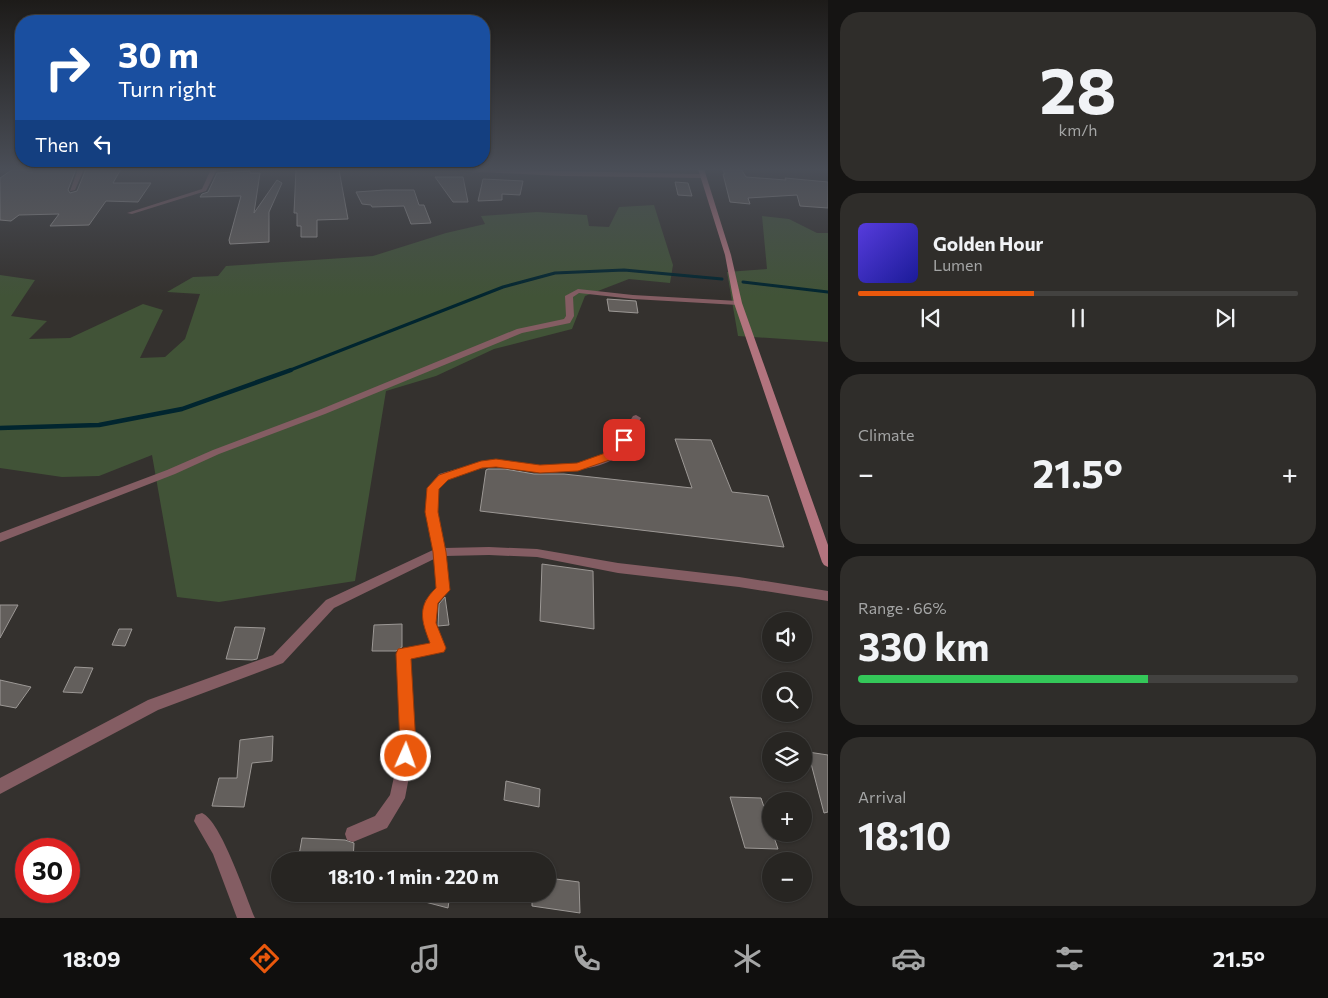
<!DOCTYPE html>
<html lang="en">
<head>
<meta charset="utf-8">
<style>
  :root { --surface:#272522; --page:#2f2d2a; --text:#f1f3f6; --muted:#a4a5a5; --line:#434240; --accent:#ea580c }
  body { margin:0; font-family:Commissioner,sans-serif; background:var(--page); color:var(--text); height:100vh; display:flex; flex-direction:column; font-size:19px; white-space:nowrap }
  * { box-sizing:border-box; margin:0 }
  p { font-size:16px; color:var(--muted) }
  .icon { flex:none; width:28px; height:28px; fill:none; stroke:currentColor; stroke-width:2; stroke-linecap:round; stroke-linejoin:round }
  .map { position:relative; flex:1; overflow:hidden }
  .panel { display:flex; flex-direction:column; gap:12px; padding:12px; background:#151413; width:500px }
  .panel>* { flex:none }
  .banner { position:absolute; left:15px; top:15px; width:475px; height:152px; border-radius:20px; box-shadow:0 1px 4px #0004,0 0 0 1px var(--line); background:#1a4fa0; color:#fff; overflow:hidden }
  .controls { position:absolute; left:762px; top:612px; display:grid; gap:10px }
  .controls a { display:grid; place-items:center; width:50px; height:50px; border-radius:50%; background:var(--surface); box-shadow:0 1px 4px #0004,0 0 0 1px var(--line); font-size:25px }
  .speed { position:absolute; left:15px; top:838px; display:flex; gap:10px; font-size:25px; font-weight:700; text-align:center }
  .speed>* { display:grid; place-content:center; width:65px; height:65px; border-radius:50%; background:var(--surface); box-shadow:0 1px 4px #0004,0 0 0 1px var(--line); line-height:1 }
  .speed .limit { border:8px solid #d22; background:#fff; color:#111 }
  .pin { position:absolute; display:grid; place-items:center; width:42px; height:42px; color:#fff; margin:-21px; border-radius:10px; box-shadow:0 2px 8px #0006 }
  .me { position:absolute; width:55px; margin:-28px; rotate:2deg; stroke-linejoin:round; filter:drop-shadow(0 0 4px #0008) }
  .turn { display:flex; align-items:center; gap:18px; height:105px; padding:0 20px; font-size:22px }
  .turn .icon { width:65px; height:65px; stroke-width:2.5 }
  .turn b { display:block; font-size:35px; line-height:42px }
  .then { display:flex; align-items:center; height:48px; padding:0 20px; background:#0003; gap:10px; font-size:19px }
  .big { font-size:38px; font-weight:700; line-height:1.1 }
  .panel .card { flex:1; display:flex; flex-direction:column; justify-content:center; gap:8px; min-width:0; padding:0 18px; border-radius:20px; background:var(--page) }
  .panel .dial { align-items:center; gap:0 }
  .dial b { font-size:65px; line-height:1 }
  .song { display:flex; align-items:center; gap:15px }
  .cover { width:60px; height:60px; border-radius:8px; background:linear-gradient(135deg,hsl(250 70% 55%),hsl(240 70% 35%)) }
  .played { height:5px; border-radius:2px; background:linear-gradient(90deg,var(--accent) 40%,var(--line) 40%) }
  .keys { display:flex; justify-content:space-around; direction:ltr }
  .heat { display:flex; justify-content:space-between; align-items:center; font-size:28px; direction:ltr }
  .charge { height:8px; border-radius:4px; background:linear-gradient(90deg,#34c759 66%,var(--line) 0) }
  .trip { position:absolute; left:271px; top:852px; width:285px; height:50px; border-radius:25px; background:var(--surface); box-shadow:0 1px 4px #0004,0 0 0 1px var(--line); font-weight:700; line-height:50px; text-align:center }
  .menu { display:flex; height:80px; justify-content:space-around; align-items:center; background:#100f0e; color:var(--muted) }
  .menu .icon { width:35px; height:35px }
  .menu .on { color:var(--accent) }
  .menu b { font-size:22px; color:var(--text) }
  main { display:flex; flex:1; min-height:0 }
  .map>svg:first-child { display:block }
  .green { fill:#415337 }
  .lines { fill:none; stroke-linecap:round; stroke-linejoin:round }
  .stream-far1 { stroke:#01252f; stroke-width:3 }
  .stream { stroke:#01252f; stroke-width:4.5 }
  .building { fill:#635f5c; stroke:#9c9895 }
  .street { fill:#845d63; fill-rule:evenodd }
  .secondary { fill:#b2747e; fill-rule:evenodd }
  .route { fill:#ea580c; stroke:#983908 }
</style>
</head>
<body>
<main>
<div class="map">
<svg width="828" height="918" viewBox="0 0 828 918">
  <rect width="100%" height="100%" fill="#34312e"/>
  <path class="green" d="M 654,205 L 673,265 L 670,283 L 629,279 L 585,296 L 572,329 L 494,349 L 436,376 L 386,391 L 355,581 L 219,602 L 177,597 L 152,455 L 99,476 L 62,477 L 0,468 L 0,275 L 35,280 L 11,316 L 47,321 L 29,339 L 70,338 L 143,304 L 163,310 L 140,358 L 165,357 L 185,339 L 200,294 L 167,292 L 193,277 L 218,276 L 226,266 L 373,256 L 446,233 L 485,224 L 481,216 L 537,212 L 587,215 L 589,226 L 609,227 L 619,207 Z
    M 762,216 L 789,219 L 817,233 L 828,233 L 828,342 L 738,336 L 727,272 L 767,269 Z"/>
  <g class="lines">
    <path class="stream-far1" d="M 743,282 L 828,292
      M 288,371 L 503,287 L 555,273 L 624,270 L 722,279"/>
    <path class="stream" d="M 0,428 L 99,425 L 182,409 L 291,370"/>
  </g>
  <path class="building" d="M 13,169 L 76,169 L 68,190 L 70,193 L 77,191 L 86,169 L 121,169 L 113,183 L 151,183 L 138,202 L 106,201 L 89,225 L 50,226 L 59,214 L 19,215 L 11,221 L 0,220 L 0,178 Z
    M 296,169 L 339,170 L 348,219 L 317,220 L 317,237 L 301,237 L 301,226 L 297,226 L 297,213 L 294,213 Z
    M 722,169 L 741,169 L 746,177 L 786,180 L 785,178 L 828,182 L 828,208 L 800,206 L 797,195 L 748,198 L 750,204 L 730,202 L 723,174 L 725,174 Z
    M 250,171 L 250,173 L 260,173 L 254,213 L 277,180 L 282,183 L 269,212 L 269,242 L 230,244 L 229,240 L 241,196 L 200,197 L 202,194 L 208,192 L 217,173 Z
    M 435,177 L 463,177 L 468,202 L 453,202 Z
    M 483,179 L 523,181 L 520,195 L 502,194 L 502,200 L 478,201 Z
    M 675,182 L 688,183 L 692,196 L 678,195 Z
    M 385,190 L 414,190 L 419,205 L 424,205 L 431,223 L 411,224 L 404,206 L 372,207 L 371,205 L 362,204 L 356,192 Z
    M 607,299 L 636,301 L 638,313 L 609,311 Z
    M 675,439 L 711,440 L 732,492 L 768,496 L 784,547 L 480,511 L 486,470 L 488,469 L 505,469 L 534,474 L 564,474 L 692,488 Z
    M 542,564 L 593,571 L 594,629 L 540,621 Z
    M 445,597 L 449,625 L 438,626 L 439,604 Z
    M 0,605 L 18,605 L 0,638 Z
    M 402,624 L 402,647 L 396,651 L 372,651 L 374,625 Z
    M 235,627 L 265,628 L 257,659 L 252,660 L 226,659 Z
    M 119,629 L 132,629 L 125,646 L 112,645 Z
    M 75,667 L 93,668 L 82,693 L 63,692 Z
    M 0,680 L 31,687 L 16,708 L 0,705 Z
    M 273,736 L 272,761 L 252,763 L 244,807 L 212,806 L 219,778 L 237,778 L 240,740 Z
    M 808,752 L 828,755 L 828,812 L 824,813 Z
    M 506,781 L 540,789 L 539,807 L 504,800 Z
    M 730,797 L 761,798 L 771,828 L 771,834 L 773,834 L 778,849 L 745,848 Z
    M 302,838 L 345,840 L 354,843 L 353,861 L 298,861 Z
    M 548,878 L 579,882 L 580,913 L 532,906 L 532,894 L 548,894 Z
    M 410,894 L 450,894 L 448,908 L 410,898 Z"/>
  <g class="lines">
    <path class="street" d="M 78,169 L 84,169 L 75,190 L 70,191 Z
      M 211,169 L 217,169 L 206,191 L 132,214 L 127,213 L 202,189 Z
      M 458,169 L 703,174 L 706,176 L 703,178 L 562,176 L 461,171 Z
      M 578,289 L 633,295 L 738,301 L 742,303 L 738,305 L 633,299 L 579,293 L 573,297 L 574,316 L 570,323 L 522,333 L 325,414 L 219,454 L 175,474 L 0,542 L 0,533 L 167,470 L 213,450 L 319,410 L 517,329 L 564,319 L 566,316 L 565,296 Z
      M 636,415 L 641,418 C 636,426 623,452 617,457 C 601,469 559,474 539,472 C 525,472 509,466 494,467 C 480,467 446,476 439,488 C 432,501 441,533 444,548 L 489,547 L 537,549 L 618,563 L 739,577 L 828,591 L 828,601 L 739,587 L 618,573 L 537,557 L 489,555 L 445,556 L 449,590 L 437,603 L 435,623 L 445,647 L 444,651 L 439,653 L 410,658 L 415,745 L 405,798 L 387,828 L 353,842 L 347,840 L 345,834 L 347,828 L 375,816 L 390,795 L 401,745 L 396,654 L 398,650 L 431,643 L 423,623 L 425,601 L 437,588 L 434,559 L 334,608 L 283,663 L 158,710 L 0,794 L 0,778 L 148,700 L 273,655 L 326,600 L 433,550 L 426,513 L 428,488 L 439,474 L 481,462 L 496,460 L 539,466 L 560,466 L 577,464 L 593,459 L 610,452 L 633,416 Z
      M 202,813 C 221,821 246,897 255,918 L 237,918 L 213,854 L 194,821 L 196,815 Z"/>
    <path class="secondary" d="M 698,169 L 704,169 L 731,255 L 742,303 L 828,545 L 828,567 L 824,565 L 822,562 L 734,303 L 725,255 Z"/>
  </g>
  <linearGradient id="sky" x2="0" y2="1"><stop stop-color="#1d1b19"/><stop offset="0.57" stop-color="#4a4e57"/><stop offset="1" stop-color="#4a4e57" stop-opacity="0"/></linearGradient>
  <rect width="828" height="297" fill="url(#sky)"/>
  <path class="route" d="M 624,436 L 630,440 L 618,457 L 578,471 L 540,473 L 496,467 L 482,468 L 448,480 L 439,489 L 438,512 L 446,552 L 450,590 L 438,603 L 436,623 L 446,648 L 444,652 L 411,659 L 416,745 L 412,762 L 406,764 L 400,762 L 397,756 L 400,745 L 396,654 L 398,649 L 430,643 C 421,620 417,606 436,588 L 433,552 L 425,512 L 427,488 L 439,475 L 481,461 L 496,459 L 540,465 L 577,463 L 611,451 L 620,437 Z"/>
</svg>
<div class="controls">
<a><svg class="icon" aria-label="sound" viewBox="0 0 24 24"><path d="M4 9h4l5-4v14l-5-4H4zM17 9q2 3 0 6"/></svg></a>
<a><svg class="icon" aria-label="search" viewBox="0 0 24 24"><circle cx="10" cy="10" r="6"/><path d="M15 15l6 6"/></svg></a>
<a><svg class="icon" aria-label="layers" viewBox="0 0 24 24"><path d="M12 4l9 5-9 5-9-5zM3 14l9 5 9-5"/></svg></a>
<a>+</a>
<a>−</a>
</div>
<div class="speed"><div class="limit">30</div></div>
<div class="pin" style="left:624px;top:440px;background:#d93025"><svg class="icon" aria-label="arrive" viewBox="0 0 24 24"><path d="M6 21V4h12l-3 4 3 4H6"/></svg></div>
<svg class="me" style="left:406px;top:756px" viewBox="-20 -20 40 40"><circle r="17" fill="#ea580c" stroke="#fff" stroke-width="3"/><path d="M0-11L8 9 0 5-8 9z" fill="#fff"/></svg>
<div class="trip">18:10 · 1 min · 220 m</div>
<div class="banner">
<div class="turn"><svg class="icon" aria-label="right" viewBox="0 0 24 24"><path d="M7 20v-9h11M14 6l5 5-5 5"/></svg><div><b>30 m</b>Turn right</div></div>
<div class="then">Then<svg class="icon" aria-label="left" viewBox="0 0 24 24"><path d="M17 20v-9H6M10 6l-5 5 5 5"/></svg></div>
</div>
</div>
<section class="panel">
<div class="card dial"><b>28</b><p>km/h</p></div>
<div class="card">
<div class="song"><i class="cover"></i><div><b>Golden Hour</b><p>Lumen</p></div></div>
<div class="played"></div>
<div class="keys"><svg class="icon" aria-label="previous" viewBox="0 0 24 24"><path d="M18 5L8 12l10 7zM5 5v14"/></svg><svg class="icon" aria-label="pause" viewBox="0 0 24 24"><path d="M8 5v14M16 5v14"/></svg><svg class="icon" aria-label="next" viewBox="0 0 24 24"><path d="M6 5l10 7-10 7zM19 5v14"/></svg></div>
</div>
<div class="card"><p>Climate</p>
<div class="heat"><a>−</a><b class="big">21.5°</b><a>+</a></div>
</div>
<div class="card"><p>Range · 66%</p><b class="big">330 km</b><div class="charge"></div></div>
<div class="card"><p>Arrival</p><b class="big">18:10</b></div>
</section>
</main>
<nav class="menu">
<b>18:09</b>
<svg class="icon on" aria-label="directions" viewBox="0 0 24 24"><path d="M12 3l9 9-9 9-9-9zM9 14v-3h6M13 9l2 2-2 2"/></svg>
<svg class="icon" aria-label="music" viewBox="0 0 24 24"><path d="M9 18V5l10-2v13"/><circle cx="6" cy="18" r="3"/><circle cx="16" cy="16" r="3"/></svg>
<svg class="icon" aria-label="phone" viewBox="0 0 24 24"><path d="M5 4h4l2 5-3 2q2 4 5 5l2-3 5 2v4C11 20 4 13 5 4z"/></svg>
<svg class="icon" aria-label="climate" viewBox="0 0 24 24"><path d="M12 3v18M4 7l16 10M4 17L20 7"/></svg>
<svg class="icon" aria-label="car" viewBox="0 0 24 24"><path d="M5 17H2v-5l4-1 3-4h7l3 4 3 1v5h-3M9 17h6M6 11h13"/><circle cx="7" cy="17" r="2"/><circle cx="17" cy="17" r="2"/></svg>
<svg class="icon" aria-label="filters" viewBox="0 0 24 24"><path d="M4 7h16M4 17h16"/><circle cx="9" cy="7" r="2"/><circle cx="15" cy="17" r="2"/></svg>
<b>21.5°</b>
</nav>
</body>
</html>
